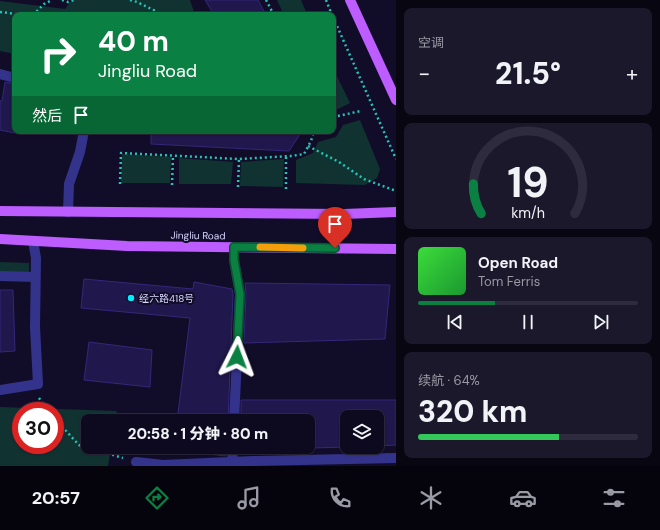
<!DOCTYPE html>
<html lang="zh">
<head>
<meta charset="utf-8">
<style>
  :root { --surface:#0d0a1f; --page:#1b182c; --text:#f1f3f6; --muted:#9a9aa4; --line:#2d2b3d; --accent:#0b8043 }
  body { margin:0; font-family:"DM Sans","Noto Sans SC",sans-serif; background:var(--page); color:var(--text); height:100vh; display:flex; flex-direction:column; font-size:15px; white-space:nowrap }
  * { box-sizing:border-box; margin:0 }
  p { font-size:13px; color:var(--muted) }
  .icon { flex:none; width:22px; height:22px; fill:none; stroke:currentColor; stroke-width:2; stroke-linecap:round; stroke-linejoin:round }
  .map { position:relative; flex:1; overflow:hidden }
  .details { display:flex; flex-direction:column; gap:8px; padding:8px; background:#070611; width:264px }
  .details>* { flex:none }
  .hud { position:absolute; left:12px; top:12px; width:324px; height:122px; border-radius:8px; box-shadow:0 1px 3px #0004,0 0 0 1px var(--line); background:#0b8043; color:#fff; overflow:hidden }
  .tools { position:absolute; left:340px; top:410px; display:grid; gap:8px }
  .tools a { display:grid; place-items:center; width:44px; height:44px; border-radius:8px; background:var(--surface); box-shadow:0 1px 3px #0004,0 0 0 1px var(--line); font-size:20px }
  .speed { position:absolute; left:12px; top:402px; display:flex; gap:8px; font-size:20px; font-weight:700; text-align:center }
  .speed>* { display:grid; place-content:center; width:52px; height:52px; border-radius:50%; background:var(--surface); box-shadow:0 1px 3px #0004,0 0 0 1px var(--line); line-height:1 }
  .speed .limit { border:6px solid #d22; background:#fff; color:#111 }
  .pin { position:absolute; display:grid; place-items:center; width:34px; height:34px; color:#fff; margin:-41px -17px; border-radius:50% 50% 50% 0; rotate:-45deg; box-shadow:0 0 4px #0007 }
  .pin .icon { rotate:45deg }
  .me { position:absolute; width:44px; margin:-22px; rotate:3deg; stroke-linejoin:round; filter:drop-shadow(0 0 3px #0008) }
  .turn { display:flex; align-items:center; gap:14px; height:84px; padding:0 20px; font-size:18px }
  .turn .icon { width:52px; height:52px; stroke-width:2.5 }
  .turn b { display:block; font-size:28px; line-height:34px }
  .then { display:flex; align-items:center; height:38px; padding:0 20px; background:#0003; gap:8px; font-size:15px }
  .big { font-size:30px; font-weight:800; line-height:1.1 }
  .details .widget { flex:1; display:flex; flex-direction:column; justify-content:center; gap:6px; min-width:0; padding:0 14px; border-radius:8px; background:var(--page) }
  .details .dial { align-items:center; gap:0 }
  .dial svg { height:104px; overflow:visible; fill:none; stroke:var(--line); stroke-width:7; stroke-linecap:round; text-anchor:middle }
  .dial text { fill:var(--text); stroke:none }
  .song { display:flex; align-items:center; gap:12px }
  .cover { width:48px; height:48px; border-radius:6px; background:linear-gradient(135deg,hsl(120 70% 55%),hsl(130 70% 35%)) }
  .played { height:4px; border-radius:2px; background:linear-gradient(90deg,var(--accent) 35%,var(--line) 35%) }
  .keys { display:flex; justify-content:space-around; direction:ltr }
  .heat { display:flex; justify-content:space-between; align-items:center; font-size:22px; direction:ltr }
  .charge { height:6px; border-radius:3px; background:linear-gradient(90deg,#34c759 64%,var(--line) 0) }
  .trip { position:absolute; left:81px; top:414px; width:234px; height:40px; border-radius:8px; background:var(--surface); box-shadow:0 1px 3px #0004,0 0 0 1px var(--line); font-weight:800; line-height:40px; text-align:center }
  .tabs { display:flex; height:64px; justify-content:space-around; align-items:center; background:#05040c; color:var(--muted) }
  .tabs .icon { width:28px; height:28px }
  .tabs .selected { color:var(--accent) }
  .tabs b { font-size:18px; color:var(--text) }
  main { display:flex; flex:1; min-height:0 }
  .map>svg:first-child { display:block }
  .green { fill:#103331; fill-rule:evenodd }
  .building { fill:#20174c; stroke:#35277a }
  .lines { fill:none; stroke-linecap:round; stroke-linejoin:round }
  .path { stroke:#23c5b6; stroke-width:2.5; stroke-dasharray:2 3; stroke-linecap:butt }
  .minor { stroke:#34338c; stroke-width:10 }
  .major { stroke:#bd5cff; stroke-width:10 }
  .route-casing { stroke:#07532c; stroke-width:10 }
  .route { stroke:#0b8043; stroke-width:7 }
  .slow { stroke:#f59e0b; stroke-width:7 }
  .poi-dot { fill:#01edff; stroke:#110d29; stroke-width:1.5 }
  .labels { text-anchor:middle; stroke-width:4; stroke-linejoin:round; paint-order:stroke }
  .street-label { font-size:10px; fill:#d8d5ff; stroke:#110d29 }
  .poi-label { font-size:10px; fill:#d8d5ff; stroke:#110d29; text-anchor:start }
</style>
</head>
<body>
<main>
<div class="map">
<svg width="396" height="466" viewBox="0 0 396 466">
  <rect width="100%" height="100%" fill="#110d29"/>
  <path class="green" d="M 72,0 L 190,0 L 195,15 L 15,15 L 15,54 L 0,51 L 0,1 L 65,9 Z
    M 277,0 L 301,0 L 307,14 L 304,15 L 284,15 Z
    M 333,68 L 350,103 L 334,111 L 333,109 Z
    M 360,120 L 380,169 L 377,178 L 365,185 L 296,183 L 296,160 L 313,153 L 318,142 L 336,137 L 343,125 Z
    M 122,154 L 171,157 L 170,183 L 121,183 Z
    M 179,158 L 233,162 L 231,184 L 179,184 Z
    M 284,159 L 283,187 L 240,186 L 241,162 Z
    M 0,262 L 29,263 L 29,273 L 0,272 Z
    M 0,407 L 117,411 L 115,421 L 88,421 L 88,447 L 111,447 L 108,466 L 0,466 ZM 21,411 L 55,411 L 55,445 L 21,445 Z"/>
  <path class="building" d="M 205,0 L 258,0 L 266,15 L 214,15 Z
    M 5,82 L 15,84 L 15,133 L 0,130 L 0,101 L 2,101 Z
    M 151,131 L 302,131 L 289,151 L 151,144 Z
    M 84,279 L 193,289 L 194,282 L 232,289 L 233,294 L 228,421 L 177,421 L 190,318 L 81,308 Z
    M 245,283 L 390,285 L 385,339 L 244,343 L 246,294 Z
    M 0,290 L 13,290 L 15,351 L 0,352 Z
    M 89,342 L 152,350 L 150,387 L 84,380 Z
    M 241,400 L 396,400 L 396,445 L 377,446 L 377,417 L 347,417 L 347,447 L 239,450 L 239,447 L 308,447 L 308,421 L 241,421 Z
    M 174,447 L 226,447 L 226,456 L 174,450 Z"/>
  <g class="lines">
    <path class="path" d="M 62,0 L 68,2 L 74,0
      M 130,0 L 137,2 L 164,15
      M 266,0 L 274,15
      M 326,0 L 332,15
      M 0,12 L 25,15
      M 33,15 L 44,4 L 52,0
      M 333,17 L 396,159
      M 333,117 L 361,111
      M 308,146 L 339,162 L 364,179 L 396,191
      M 120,184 L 121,153 L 239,159 L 291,156 L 304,154 L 311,141 L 314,131
      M 172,185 L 173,156
      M 238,187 L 239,159
      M 286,189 L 286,156
      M 39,398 L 48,411
      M 55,419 L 79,445 L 123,458"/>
    <path class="minor" d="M 0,74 L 15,78
      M 68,212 L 69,184 L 80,152 L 84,131
      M 234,247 L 234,260 L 240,294 L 234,421
      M 0,276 L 35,277
      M 0,390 L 38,384 L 35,327 L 36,258 L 33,241
      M 136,462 L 163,465 L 252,461 L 396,458
      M 232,462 L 233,447"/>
    <path class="major" d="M 350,0 L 396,100
      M 0,211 L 344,214 L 396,212
      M 0,239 L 127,246 L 396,249"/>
  </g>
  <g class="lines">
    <g class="route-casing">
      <path id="route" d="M 237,357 L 240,294 L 234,260 L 234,247 L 335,248"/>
    </g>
    <use href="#route" class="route"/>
    <path class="slow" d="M 260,247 L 303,248"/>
  </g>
  <circle class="poi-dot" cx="131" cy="298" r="4"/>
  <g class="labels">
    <g class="street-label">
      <text transform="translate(198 235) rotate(1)" y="4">Jingliu Road</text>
    </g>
    <g class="poi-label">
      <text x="139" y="302">经六路418号</text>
    </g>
  </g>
</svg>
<div class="tools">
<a><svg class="icon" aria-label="layers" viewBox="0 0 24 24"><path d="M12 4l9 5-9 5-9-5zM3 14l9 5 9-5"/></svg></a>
</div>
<div class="speed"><div class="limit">30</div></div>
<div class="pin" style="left:335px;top:248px;background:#d93025"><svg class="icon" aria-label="arrive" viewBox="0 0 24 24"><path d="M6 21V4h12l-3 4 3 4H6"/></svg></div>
<svg class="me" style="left:237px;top:357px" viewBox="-20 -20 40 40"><path d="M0-17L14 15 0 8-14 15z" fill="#0b8043" stroke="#fff" stroke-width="4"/></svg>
<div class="trip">20:58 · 1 分钟 · 80 m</div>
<div class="hud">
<div class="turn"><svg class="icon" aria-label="right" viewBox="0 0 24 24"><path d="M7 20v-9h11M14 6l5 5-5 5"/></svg><div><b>40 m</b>Jingliu Road</div></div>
<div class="then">然后<svg class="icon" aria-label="arrive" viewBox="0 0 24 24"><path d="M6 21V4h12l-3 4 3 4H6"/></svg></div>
</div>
</div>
<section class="details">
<div class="widget"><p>空调</p>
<div class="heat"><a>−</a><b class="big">21.5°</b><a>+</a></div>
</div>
<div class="widget dial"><svg viewBox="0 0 100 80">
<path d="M14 69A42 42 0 1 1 86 69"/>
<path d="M14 69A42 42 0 0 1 8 46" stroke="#0b8043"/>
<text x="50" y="56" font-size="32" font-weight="700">19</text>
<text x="50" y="72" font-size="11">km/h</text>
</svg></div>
<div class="widget">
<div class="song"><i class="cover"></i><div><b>Open Road</b><p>Tom Ferris</p></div></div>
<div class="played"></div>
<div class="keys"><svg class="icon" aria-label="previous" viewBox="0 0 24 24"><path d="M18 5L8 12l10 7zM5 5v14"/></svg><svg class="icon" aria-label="pause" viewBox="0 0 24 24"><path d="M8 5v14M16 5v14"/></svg><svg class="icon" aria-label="next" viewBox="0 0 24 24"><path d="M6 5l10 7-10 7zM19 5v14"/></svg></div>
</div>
<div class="widget"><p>续航 · 64%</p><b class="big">320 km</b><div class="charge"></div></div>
</section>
</main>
<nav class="tabs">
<b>20:57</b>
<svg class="icon selected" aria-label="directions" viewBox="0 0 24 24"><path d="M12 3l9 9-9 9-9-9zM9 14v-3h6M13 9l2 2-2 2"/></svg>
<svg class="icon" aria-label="music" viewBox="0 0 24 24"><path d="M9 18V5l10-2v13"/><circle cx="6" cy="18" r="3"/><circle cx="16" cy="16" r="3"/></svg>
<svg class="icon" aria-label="phone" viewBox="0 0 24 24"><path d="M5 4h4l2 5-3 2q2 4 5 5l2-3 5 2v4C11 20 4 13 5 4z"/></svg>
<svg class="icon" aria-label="climate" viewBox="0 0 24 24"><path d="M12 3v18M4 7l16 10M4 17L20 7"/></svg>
<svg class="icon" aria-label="car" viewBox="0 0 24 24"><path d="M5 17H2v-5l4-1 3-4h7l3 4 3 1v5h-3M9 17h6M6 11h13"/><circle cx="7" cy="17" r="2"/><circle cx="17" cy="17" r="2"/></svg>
<svg class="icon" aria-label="filters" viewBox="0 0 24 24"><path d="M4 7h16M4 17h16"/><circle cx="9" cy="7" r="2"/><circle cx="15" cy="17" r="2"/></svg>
</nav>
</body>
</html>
